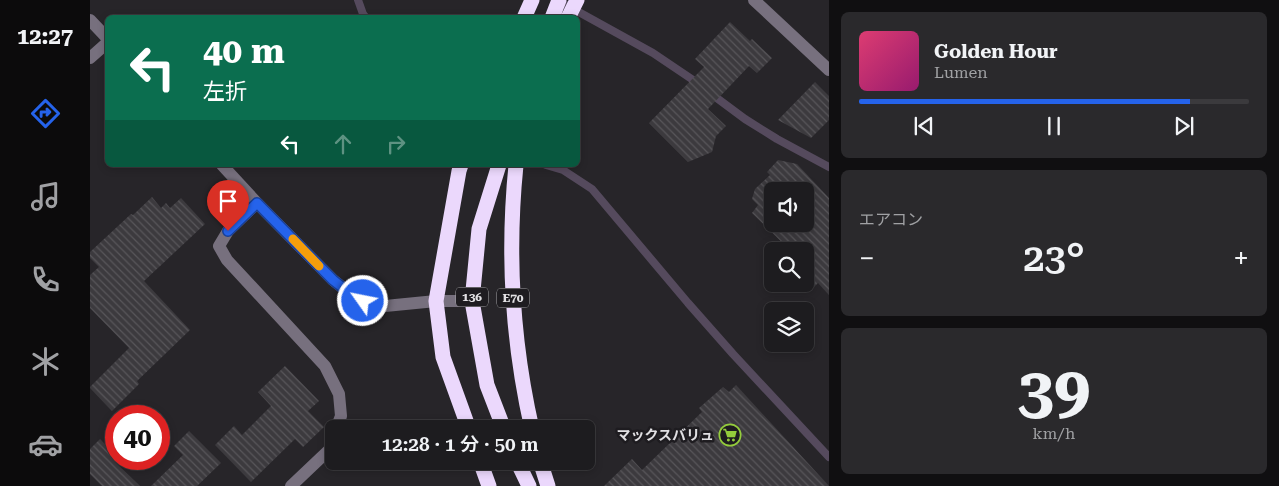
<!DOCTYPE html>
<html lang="ja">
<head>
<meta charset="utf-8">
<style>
  :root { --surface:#1d1c1f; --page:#2a292c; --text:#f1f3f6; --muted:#a0a1a4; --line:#3b3a3d; --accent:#2563eb }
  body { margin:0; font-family:"Roboto Serif","Noto Sans JP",serif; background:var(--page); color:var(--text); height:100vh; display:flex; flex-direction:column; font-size:19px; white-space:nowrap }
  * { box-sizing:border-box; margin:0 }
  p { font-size:16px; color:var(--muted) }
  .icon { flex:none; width:28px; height:28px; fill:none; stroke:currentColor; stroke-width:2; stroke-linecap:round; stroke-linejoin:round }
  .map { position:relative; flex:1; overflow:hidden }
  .panel { display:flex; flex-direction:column; gap:12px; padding:12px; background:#100f11; width:450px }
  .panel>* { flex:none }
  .guide { position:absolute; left:15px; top:15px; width:475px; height:152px; border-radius:8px; box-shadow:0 2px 8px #0003,0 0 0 1px var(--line); background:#0b6e4f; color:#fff; overflow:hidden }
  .controls { position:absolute; left:674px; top:182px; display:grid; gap:10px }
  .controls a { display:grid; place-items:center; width:50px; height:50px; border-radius:8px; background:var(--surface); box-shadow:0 2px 8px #0003,0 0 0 1px var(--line); font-size:25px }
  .speed { position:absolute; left:15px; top:405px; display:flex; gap:10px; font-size:25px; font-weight:700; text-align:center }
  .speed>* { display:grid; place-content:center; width:65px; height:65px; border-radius:50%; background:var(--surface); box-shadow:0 2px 8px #0003,0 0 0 1px var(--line); line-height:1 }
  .speed .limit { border:8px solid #d22; background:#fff; color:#111 }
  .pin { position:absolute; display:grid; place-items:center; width:42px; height:42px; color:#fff; margin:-51px -21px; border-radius:50% 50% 50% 0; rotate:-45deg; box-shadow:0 0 5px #0007 }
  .pin .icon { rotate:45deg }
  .me { position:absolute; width:55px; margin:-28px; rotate:303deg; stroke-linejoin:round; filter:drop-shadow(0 0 4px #0008) }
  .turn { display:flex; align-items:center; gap:18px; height:105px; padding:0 15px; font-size:22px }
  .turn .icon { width:65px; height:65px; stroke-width:2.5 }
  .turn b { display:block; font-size:35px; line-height:42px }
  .lanes { display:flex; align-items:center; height:48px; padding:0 15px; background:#0003; justify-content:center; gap:25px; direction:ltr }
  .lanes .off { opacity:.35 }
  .big { font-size:38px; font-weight:600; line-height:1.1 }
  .panel .widget { flex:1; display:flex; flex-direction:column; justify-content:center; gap:8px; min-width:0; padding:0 18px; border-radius:8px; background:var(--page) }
  .panel .dial { align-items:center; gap:0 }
  .dial b { font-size:65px; line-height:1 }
  .song { display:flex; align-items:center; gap:15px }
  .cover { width:60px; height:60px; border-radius:8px; background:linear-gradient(135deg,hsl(340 70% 55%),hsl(320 70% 35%)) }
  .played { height:5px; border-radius:2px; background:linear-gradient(90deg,var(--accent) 85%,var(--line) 85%) }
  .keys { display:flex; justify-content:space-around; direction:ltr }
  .heat { display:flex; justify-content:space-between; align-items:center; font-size:28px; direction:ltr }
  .trip { position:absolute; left:235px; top:420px; width:270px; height:50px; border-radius:8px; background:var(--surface); box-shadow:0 2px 8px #0003,0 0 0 1px var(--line); font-weight:600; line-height:50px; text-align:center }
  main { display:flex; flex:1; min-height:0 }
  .tab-bar { display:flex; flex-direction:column; width:90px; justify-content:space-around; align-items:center; background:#0c0b0c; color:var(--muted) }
  .tab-bar .icon { width:35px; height:35px }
  .tab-bar .current { color:var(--accent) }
  .tab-bar b { font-size:22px; color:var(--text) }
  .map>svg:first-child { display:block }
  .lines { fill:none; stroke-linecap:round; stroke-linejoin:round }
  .stream { stroke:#554a5d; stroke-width:8 }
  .building { fill:url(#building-back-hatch); fill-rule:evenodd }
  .minor { stroke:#77707e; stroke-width:12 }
  .highway { stroke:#ebd8fc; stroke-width:15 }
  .route-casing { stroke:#184099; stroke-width:12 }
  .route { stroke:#2563eb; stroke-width:9 }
  .slow { stroke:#f59e0b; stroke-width:9 }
  .labels { text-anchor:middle; stroke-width:5; stroke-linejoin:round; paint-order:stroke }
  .shield { fill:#1e1c20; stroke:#a6a5a8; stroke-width:1 }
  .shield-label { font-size:12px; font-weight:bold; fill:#e1e0e3 }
  .poi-label { font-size:14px; font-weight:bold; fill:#e1e0e3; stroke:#1e1c20; text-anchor:end }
</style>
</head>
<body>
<main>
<nav class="tab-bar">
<b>12:27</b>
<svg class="icon current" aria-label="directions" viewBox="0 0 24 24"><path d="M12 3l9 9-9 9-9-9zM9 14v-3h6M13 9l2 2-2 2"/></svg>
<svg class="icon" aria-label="music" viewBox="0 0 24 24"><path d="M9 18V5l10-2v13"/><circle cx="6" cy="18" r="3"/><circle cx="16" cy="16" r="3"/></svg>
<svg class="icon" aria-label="phone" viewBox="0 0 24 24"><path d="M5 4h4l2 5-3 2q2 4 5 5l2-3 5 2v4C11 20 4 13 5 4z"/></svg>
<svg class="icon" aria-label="climate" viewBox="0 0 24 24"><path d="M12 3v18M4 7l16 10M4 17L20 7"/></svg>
<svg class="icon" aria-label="car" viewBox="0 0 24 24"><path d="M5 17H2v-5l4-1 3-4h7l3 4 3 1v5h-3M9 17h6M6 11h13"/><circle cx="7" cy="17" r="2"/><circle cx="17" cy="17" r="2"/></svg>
</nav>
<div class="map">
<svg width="739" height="486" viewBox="0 0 739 486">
  <defs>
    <pattern id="building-back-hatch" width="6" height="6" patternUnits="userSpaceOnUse" patternTransform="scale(1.25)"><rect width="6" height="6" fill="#3c3a3e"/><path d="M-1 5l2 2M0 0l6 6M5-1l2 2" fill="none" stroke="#58565a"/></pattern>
  </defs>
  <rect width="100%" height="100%" fill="#272529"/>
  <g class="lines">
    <path class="stream" d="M 268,0 L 273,14 L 276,18
      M 467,0 L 563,53 L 609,84
      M 620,93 L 655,119 L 687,139 L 739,167
      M 456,165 L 473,170 L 502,189 L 598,303 L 643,354 L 739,457"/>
  </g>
  <path class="building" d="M 640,22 L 660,41 L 662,39 L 682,58 L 667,73 L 659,66 L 618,109 L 636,126 L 626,136 L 622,152 L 598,162 L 559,123 L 614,67 L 605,59 Z
    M 725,82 L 739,96 L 739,120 L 721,138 L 688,120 Z
    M 688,160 L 707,164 L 739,198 L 739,295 L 728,283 L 724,287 L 715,278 L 715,251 L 701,251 L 662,213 L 668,205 L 662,199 L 665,189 L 680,175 L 677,172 ZM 682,191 L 715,191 L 715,224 L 682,224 Z
    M 62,197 L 71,208 L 76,203 L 80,208 L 91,198 L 115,224 L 54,281 L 100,330 L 47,381 L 49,384 L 22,411 L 0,388 L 0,387 L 39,348 L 0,308 L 0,275 L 9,267 L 0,258 L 0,252 L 41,214 L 43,215 Z
    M 195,366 L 229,401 L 218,411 L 234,427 L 213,447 L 205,439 L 161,482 L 125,445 L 144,426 L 152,435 L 181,406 L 168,392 Z
    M 646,385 L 739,486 L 514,486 L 542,459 L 552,470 L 612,412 L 609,408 L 633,387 L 639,392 Z
    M 99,431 L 131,463 L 107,486 L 61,486 L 93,455 L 84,446 Z
    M 10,439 L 26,456 L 26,459 L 28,459 L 25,462 L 50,486 L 12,486 L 0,474 L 0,449 Z"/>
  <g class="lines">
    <path class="minor" d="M 664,0 L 739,70
      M 0,20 L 18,39
      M 0,58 L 18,42
      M 132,165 L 167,203 L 243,280 L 262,295 L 285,307 L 346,301 L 382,301
      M 167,203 L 138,231 L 129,246 L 137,260 L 235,366 L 249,394 L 251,416 L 246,429
      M 201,486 L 239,450 L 244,436"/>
    <path class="highway" d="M 434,18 L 442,0
      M 462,18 L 469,0
      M 478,18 L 487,0
      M 371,165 L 369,171 L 346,301 L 353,357 L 379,429
      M 409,165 L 389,229 L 382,301 L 397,385 L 414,429
      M 426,165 C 417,254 422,341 442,429
      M 390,461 L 399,486
      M 427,461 L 439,486
      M 450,461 L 458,486"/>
  </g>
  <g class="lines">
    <g class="route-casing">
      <path id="route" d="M 138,231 L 167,203 L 243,280 L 262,295 L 273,301"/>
    </g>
    <use href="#route" class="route"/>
    <path class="slow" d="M 203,239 L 229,266"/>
  </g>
  <defs>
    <g id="supermarket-ring" transform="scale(1.125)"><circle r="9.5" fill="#1e1c20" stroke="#94cc3c" stroke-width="1.5"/><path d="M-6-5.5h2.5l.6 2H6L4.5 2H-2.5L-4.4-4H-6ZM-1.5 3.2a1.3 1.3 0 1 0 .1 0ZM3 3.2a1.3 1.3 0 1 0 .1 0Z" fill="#94cc3c"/></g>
  </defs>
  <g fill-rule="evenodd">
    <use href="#supermarket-ring" x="640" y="435"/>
  </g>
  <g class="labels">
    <g class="shield">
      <rect x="366" y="287.5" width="32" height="19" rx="4"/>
      <rect x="407" y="288.5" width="32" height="19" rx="4"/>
    </g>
    <g class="shield-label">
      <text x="382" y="301">136</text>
      <text x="423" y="302">E70</text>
    </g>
    <g class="poi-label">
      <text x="624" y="440">マックスバリュ</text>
    </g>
  </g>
</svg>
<div class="controls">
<a><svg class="icon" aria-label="sound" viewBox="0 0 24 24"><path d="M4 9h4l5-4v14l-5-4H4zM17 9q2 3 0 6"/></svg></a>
<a><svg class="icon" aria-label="search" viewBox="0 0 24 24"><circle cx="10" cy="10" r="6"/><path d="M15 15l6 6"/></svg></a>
<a><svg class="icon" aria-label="layers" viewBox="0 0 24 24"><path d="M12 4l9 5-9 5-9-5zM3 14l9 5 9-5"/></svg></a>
</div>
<div class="speed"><div class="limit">40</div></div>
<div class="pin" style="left:138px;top:231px;background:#d93025"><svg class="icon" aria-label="arrive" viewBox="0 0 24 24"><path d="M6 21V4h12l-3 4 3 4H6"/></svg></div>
<svg class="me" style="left:273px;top:301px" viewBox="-20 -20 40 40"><circle r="17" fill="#2563eb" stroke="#fff" stroke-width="3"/><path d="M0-11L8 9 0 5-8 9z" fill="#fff"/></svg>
<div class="trip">12:28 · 1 分 · 50 m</div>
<div class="guide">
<div class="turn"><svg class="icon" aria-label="left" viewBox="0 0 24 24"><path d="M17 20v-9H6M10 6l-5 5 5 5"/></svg><div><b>40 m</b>左折</div></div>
<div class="lanes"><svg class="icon" aria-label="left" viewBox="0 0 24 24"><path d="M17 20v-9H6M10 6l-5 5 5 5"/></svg><svg class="icon off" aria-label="ahead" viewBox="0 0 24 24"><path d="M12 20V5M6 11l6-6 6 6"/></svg><svg class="icon off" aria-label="right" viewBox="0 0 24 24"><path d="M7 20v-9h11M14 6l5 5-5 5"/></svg></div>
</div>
</div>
<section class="panel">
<div class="widget">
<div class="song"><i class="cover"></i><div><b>Golden Hour</b><p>Lumen</p></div></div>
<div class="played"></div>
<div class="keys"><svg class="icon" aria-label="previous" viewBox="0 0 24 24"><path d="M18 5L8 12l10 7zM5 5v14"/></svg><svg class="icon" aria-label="pause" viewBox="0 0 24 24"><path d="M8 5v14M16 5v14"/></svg><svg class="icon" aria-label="next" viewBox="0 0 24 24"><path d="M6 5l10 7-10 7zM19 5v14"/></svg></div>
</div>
<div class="widget"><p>エアコン</p>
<div class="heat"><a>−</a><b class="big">23°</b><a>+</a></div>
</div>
<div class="widget dial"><b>39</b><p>km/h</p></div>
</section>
</main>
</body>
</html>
